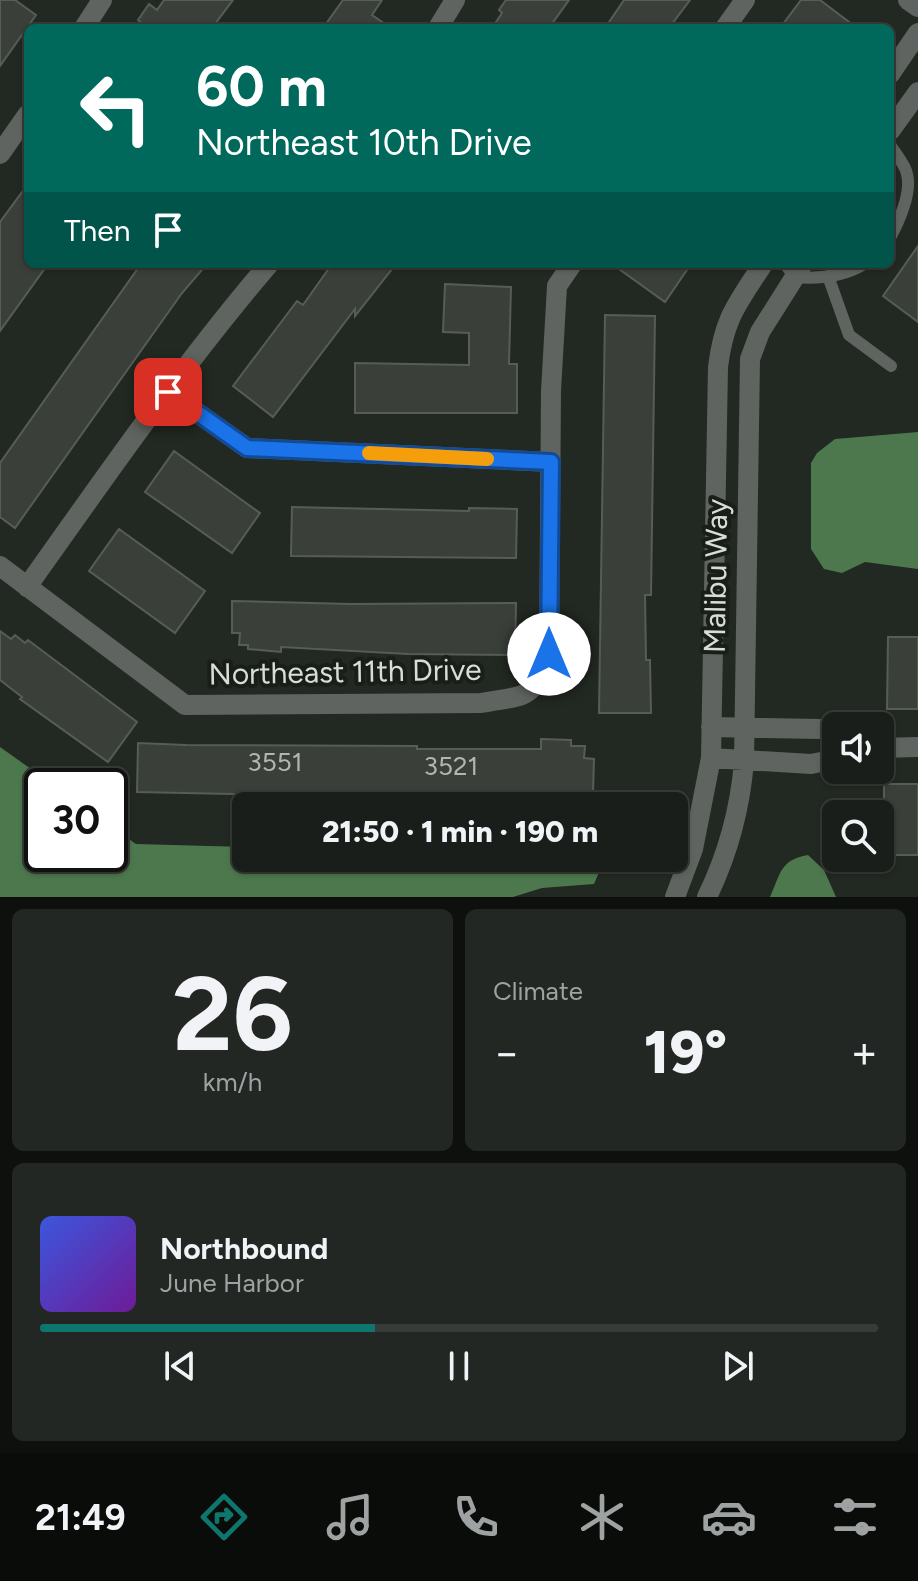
<!DOCTYPE html>
<html lang="en">
<head>
<meta charset="utf-8">
<style>
  :root { --surface:#1a1e1a; --page:#232723; --text:#f1f3f6; --muted:#9fa2a2; --line:#383c39; --accent:#0f766e }
  body { margin:0; font-family:Figtree,sans-serif; background:var(--page); color:var(--text); height:100vh; display:flex; flex-direction:column; font-size:30px; white-space:nowrap }
  * { box-sizing:border-box; margin:0 }
  p { font-size:26px; color:var(--muted) }
  .icon { flex:none; width:44px; height:44px; fill:none; stroke:currentColor; stroke-width:2; stroke-linecap:round; stroke-linejoin:round }
  .map { position:relative; height:897px; overflow:hidden }
  .drawer { display:flex; flex-direction:column; gap:12px; padding:12px; background:#0e100e; flex:1 }
  .drawer>* { flex:none }
  .top-card { position:absolute; left:24px; top:24px; width:870px; height:244px; border-radius:12px; box-shadow:0 2px 6px #0004,0 0 0 2px var(--line); background:#00695c; color:#fff; overflow:hidden }
  .fabs { position:absolute; left:822px; top:712px; display:grid; gap:16px }
  .fabs a { display:grid; place-items:center; width:72px; height:72px; border-radius:12px; background:var(--surface); box-shadow:0 2px 6px #0004,0 0 0 2px var(--line); font-size:40px }
  .speed { position:absolute; left:24px; top:768px; display:flex; gap:16px; font-size:40px; font-weight:700; text-align:center }
  .speed>* { display:grid; place-content:center; width:104px; height:104px; border-radius:50%; background:var(--surface); box-shadow:0 2px 6px #0004,0 0 0 2px var(--line); line-height:1 }
  .speed .limit { border:4px solid #111; border-radius:12px; background:#fff; color:#111 }
  .pin { position:absolute; display:grid; place-items:center; width:68px; height:68px; color:#fff; margin:-34px; border-radius:16px; box-shadow:0 4px 12px #0006 }
  .me { position:absolute; width:88px; margin:-44px; rotate:0deg; stroke-linejoin:round; filter:drop-shadow(0 0 6px #0008) }
  .turn { display:flex; align-items:center; gap:28px; height:168px; padding:0 40px; font-size:36px }
  .turn .icon { width:104px; height:104px; stroke-width:2.5 }
  .turn b { display:block; font-size:56px; line-height:68px }
  .then { display:flex; align-items:center; height:76px; padding:0 40px; background:#0003; gap:16px; font-size:30px }
  .big { font-size:60px; font-weight:800; line-height:1.1 }
  .drawer .card { flex:1; display:flex; flex-direction:column; justify-content:center; gap:12px; min-width:0; padding:0 28px; border-radius:12px; background:var(--page) }
  .drawer .dial { align-items:center; gap:0 }
  .dial b { font-size:104px; line-height:1 }
  .song { display:flex; align-items:center; gap:24px }
  .cover { width:96px; height:96px; border-radius:12px; background:linear-gradient(135deg,hsl(230 70% 55%),hsl(280 70% 35%)) }
  .played { height:8px; border-radius:4px; background:linear-gradient(90deg,var(--accent) 40%,var(--line) 40%) }
  .keys { display:flex; justify-content:space-around; direction:ltr }
  .heat { display:flex; justify-content:space-between; align-items:center; font-size:44px; direction:ltr }
  .drawer .tiles { flex:1; display:grid; gap:12px; grid-template-columns:1fr 1fr }
  .card:last-child { grid-column:span 2 }
  .trip { position:absolute; left:232px; top:792px; width:456px; height:80px; border-radius:12px; background:var(--surface); box-shadow:0 2px 6px #0004,0 0 0 2px var(--line); font-weight:800; line-height:80px; text-align:center }
  .tabs { display:flex; height:128px; justify-content:space-around; align-items:center; background:#0a0c0a; color:var(--muted) }
  .tabs .icon { width:56px; height:56px }
  .tabs .current { color:var(--accent) }
  .tabs b { font-size:36px; color:var(--text) }
  .map>svg:first-child { display:block }
  .water { fill:#4d784d }
  .building { fill:#3a4039; stroke:#565d56; stroke-width:2 }
  .lines { fill:none; stroke-linecap:round; stroke-linejoin:round }
  .lane { stroke:#606460; stroke-width:12 }
  .street { stroke:#606460; stroke-width:20 }
  .route-casing { stroke:#114b97; stroke-width:20 }
  .route { stroke:#1a73e8; stroke-width:14 }
  .slow { stroke:#f59e0b; stroke-width:14 }
  .labels { text-anchor:middle; stroke-width:8; stroke-linejoin:round; paint-order:stroke }
  .number-label { font-size:26px; fill:#b1b6b1 }
  .street-label { font-size:30px; fill:#d9ddd9; stroke:#191e18 }
</style>
</head>
<body>
<div class="map">
<svg width="918" height="897" viewBox="0 0 918 897">
  <rect width="100%" height="100%" fill="#222822"/>
  <path class="water" d="M 918,432 L 918,569 L 865,562 L 842,573 L 824,569 L 811,549 L 811,463 L 817,453 L 835,439 Z
    M 0,747 L 55,786 L 42,786 L 42,854 L 110,854 L 110,826 L 136,844 L 246,847 L 246,858 L 595,858 L 600,870 L 594,884 L 542,888 L 513,897 L 0,897 Z
    M 808,855 L 824,870 L 836,897 L 770,897 C 781,873 780,860 808,855 Z"/>
  <path class="building" d="M 0,0 L 15,0 L 36,15 L 0,66 Z
    M 164,0 L 233,0 L 212,28 L 144,28 L 146,26 L 138,20 L 149,4 L 157,10 Z
    M 343,0 L 382,0 L 372,15 L 391,28 L 323,28 Z
    M 506,0 L 569,0 L 549,28 L 492,28 L 502,13 L 499,10 Z
    M 624,0 L 690,0 L 669,28 L 605,28 Z
    M 801,0 L 820,0 L 857,28 L 780,28 Z
    M 28,184 L 28,264 L 48,264 L 0,331 L 0,222 Z
    M 918,246 L 918,322 L 883,296 Z
    M 141,264 L 207,264 L 182,293 L 15,528 L 0,517 L 0,463 Z
    M 332,264 L 396,264 L 355,316 L 355,309 L 273,417 L 233,386 L 297,301 L 303,305 Z
    M 612,264 L 691,264 L 665,302 Z
    M 445,284 L 511,287 L 509,364 L 517,364 L 517,413 L 355,413 L 355,363 L 469,365 L 469,333 L 443,332 Z
    M 605,315 L 655,316 L 651,595 L 645,595 L 646,660 L 650,660 L 651,713 L 599,713 Z
    M 174,451 L 260,513 L 232,553 L 145,492 Z
    M 292,507 L 469,511 L 469,508 L 517,509 L 516,558 L 291,556 Z
    M 119,529 L 205,591 L 175,633 L 89,571 Z
    M 232,601 L 350,604 L 516,603 L 515,655 L 408,654 L 281,647 L 281,652 L 248,649 L 248,645 L 239,645 L 240,633 L 232,633 Z
    M 0,631 L 11,639 L 15,635 L 25,643 L 28,640 L 137,722 L 108,762 L 20,699 L 22,697 L 0,680 Z
    M 888,637 L 918,637 L 918,709 L 887,709 Z
    M 541,739 L 571,740 L 571,746 L 585,746 L 584,758 L 594,759 L 593,794 L 532,791 L 532,798 L 475,799 L 137,792 L 138,743 L 186,745 L 417,746 L 417,749 L 541,749 Z
    M 884,784 L 918,784 L 918,855 L 884,855 Z"/>
  <g class="lines">
    <path class="lane" d="M 890,145 C 895,153 905,164 907,174 C 912,193 899,221 890,238
      M 785,264 L 795,277 C 818,279 844,276 864,264
      M 828,276 L 849,335 L 891,366"/>
    <path class="street" d="M 908,0 L 918,7
      M 84,28 L 102,0
      M 438,28 L 455,0
      M 725,28 L 745,0
      M 890,74 L 918,33
      M 890,131 L 918,92
      M 0,154 L 28,114
      M 168,392 L 247,448 L 551,462
      M 0,566 L 185,705 L 481,703 C 529,694 530,702 549,654 L 551,391 L 557,286 L 572,264
      M 27,587 C 105,477 182,366 269,264
      M 711,727 L 822,729 L 836,732
      M 880,748 L 918,747
      M 711,758 L 811,764 L 836,759
      M 675,897 L 693,849 L 711,758 L 718,367 C 724,318 737,304 763,264
      M 707,897 C 728,854 740,809 744,762 L 750,359 L 760,332 L 803,264"/>
  </g>
  <g class="lines">
    <g class="route-casing">
      <path id="route" d="M 168,392 L 247,448 L 551,462 L 549,654"/>
    </g>
    <use href="#route" class="route"/>
    <path class="slow" d="M 369,453 L 487,459"/>
  </g>
  <g class="labels">
    <g class="number-label">
      <text x="275" y="771">3551</text>
      <text x="451" y="775">3521</text>
    </g>
    <g class="street-label">
      <text transform="translate(716 576) rotate(-89)" y="10">Malibu Way</text>
      <text transform="translate(345 672) rotate(-1)" y="10">Northeast 11th Drive</text>
    </g>
  </g>
</svg>
<div class="fabs">
<a><svg class="icon" aria-label="sound" viewBox="0 0 24 24"><path d="M4 9h4l5-4v14l-5-4H4zM17 9q2 3 0 6"/></svg></a>
<a><svg class="icon" aria-label="search" viewBox="0 0 24 24"><circle cx="10" cy="10" r="6"/><path d="M15 15l6 6"/></svg></a>
</div>
<div class="speed"><div class="limit">30</div></div>
<div class="pin" style="left:168px;top:392px;background:#d93025"><svg class="icon" aria-label="arrive" viewBox="0 0 24 24"><path d="M6 21V4h12l-3 4 3 4H6"/></svg></div>
<svg class="me" style="left:549px;top:654px" viewBox="-20 -20 40 40"><circle r="19" fill="#fff"/><path d="M0-13L10 11 0 6-10 11z" fill="#1a73e8"/></svg>
<div class="trip">21:50 · 1 min · 190 m</div>
<div class="top-card">
<div class="turn"><svg class="icon" aria-label="left" viewBox="0 0 24 24"><path d="M17 20v-9H6M10 6l-5 5 5 5"/></svg><div><b>60 m</b>Northeast 10th Drive</div></div>
<div class="then">Then<svg class="icon" aria-label="arrive" viewBox="0 0 24 24"><path d="M6 21V4h12l-3 4 3 4H6"/></svg></div>
</div>
</div>
<section class="drawer">
<div class="tiles">
<div class="card dial"><b>26</b><p>km/h</p></div>
<div class="card"><p>Climate</p>
<div class="heat"><a>−</a><b class="big">19°</b><a>+</a></div>
</div>
<div class="card">
<div class="song"><i class="cover"></i><div><b>Northbound</b><p>June Harbor</p></div></div>
<div class="played"></div>
<div class="keys"><svg class="icon" aria-label="previous" viewBox="0 0 24 24"><path d="M18 5L8 12l10 7zM5 5v14"/></svg><svg class="icon" aria-label="pause" viewBox="0 0 24 24"><path d="M8 5v14M16 5v14"/></svg><svg class="icon" aria-label="next" viewBox="0 0 24 24"><path d="M6 5l10 7-10 7zM19 5v14"/></svg></div>
</div>
</div>
</section>
<nav class="tabs">
<b>21:49</b>
<svg class="icon current" aria-label="directions" viewBox="0 0 24 24"><path d="M12 3l9 9-9 9-9-9zM9 14v-3h6M13 9l2 2-2 2"/></svg>
<svg class="icon" aria-label="music" viewBox="0 0 24 24"><path d="M9 18V5l10-2v13"/><circle cx="6" cy="18" r="3"/><circle cx="16" cy="16" r="3"/></svg>
<svg class="icon" aria-label="phone" viewBox="0 0 24 24"><path d="M5 4h4l2 5-3 2q2 4 5 5l2-3 5 2v4C11 20 4 13 5 4z"/></svg>
<svg class="icon" aria-label="climate" viewBox="0 0 24 24"><path d="M12 3v18M4 7l16 10M4 17L20 7"/></svg>
<svg class="icon" aria-label="car" viewBox="0 0 24 24"><path d="M5 17H2v-5l4-1 3-4h7l3 4 3 1v5h-3M9 17h6M6 11h13"/><circle cx="7" cy="17" r="2"/><circle cx="17" cy="17" r="2"/></svg>
<svg class="icon" aria-label="filters" viewBox="0 0 24 24"><path d="M4 7h16M4 17h16"/><circle cx="9" cy="7" r="2"/><circle cx="15" cy="17" r="2"/></svg>
</nav>
</body>
</html>
